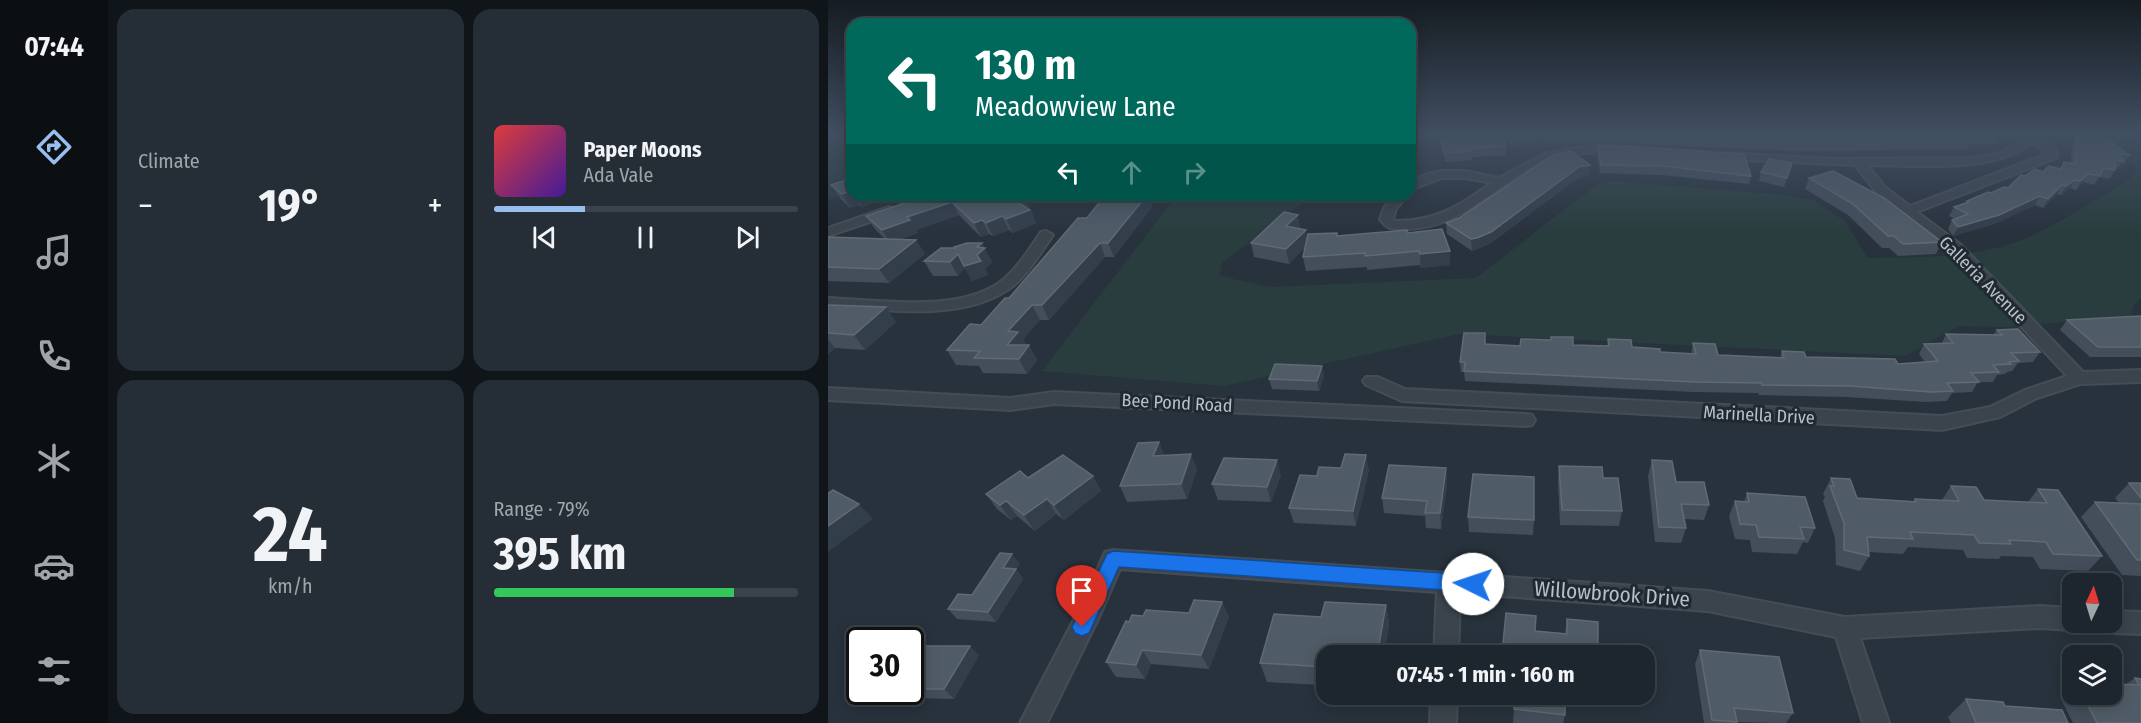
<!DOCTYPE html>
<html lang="en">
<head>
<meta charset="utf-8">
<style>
  :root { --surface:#1d262e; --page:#252e36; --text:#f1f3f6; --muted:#a0a5aa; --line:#3b434a; --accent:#97beee }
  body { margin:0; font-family:"Fira Sans Condensed",sans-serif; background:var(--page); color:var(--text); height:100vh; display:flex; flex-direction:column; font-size:22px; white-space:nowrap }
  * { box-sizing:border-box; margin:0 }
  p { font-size:20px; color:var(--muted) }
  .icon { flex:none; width:33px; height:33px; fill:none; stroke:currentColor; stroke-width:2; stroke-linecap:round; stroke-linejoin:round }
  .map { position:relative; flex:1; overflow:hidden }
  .drawer { display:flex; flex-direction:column; gap:9px; padding:9px; background:#101519; width:720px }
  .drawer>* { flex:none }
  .top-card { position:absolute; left:18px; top:18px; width:570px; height:183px; border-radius:18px; box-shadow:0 3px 15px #0003,0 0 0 2px var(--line); background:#00695c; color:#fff; overflow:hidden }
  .needle { width:39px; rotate:4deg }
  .fabs { position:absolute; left:1234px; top:573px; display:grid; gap:12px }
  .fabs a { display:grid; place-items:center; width:60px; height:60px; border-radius:12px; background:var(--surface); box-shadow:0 3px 15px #0003,0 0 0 2px var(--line); font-size:30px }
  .speed { position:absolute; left:18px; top:627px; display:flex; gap:12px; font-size:30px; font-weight:700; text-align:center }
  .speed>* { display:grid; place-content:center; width:78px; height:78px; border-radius:50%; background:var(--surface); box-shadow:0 3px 15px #0003,0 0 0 2px var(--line); line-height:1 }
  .speed .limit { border:3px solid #111; border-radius:9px; background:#fff; color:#111 }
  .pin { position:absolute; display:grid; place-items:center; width:51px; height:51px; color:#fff; margin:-62px -26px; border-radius:50% 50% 50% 0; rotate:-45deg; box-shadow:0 0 6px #0007 }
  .pin .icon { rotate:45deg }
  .me { position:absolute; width:66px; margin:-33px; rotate:274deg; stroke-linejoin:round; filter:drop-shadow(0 0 4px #0008) }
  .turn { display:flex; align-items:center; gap:21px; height:126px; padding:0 30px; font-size:27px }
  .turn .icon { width:78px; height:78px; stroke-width:2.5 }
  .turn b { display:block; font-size:42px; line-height:51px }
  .lanes { display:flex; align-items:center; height:57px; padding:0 30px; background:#0003; justify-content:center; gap:30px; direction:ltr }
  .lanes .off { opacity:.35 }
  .big { font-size:45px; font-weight:700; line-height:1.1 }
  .drawer .tile { flex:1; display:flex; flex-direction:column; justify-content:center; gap:9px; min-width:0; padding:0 21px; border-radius:18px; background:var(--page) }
  .drawer .dial { align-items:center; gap:0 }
  .dial b { font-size:78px; line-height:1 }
  .song { display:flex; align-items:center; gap:18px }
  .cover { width:72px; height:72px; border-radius:9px; background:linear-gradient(135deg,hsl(0 70% 55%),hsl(260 70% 35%)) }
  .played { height:6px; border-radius:3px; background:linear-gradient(90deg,var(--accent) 30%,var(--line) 30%) }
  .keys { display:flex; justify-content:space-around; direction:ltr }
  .heat { display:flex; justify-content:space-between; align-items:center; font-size:33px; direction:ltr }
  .charge { height:9px; border-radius:4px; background:linear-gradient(90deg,#34c759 79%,var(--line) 0) }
  .drawer .tiles { flex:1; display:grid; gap:9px; grid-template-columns:repeat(2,1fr) }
  .trip { position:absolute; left:488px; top:645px; width:339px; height:60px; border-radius:18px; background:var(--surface); box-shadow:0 3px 15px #0003,0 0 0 2px var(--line); font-weight:700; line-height:60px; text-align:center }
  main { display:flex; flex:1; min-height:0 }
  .menu { display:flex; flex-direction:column; width:108px; justify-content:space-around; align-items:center; background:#0c0f12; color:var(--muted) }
  .menu .icon { width:42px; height:42px }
  .menu .active { color:var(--accent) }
  .menu b { font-size:27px; color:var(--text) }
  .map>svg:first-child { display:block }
  .green { fill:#293d3e }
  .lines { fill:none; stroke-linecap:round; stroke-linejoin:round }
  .minor-casing { stroke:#444d56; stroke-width:4 }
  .minor { fill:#3b444d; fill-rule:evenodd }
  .wall { fill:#434e5a }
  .shaded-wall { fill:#323e4a }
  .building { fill:#4f5b66; stroke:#606a75; stroke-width:1.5 }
  .route { fill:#1a73e8; stroke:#114b97; stroke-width:1.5 }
  .labels { text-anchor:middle; stroke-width:6; stroke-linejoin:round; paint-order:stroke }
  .street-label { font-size:18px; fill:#b7bfc8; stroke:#202932 }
  .near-street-label { font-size:21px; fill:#b7bfc8; stroke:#202932 }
</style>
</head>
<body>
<main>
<nav class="menu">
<b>07:44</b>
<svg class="icon active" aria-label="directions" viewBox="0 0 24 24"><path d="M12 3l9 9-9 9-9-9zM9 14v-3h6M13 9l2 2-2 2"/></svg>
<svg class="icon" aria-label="music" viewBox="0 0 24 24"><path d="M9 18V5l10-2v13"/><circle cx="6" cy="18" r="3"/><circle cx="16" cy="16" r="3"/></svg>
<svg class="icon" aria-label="phone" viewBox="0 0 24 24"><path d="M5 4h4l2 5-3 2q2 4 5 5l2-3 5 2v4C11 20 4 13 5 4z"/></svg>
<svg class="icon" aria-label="climate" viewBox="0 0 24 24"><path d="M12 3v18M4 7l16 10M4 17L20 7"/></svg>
<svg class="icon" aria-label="car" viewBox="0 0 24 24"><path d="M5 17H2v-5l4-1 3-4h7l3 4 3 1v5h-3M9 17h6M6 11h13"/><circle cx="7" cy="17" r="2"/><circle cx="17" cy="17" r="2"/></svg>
<svg class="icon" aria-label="filters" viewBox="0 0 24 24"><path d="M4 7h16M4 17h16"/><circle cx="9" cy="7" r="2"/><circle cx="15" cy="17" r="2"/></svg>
</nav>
<section class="drawer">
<div class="tiles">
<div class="tile"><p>Climate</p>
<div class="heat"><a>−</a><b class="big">19°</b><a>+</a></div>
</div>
<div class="tile">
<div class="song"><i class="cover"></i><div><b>Paper Moons</b><p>Ada Vale</p></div></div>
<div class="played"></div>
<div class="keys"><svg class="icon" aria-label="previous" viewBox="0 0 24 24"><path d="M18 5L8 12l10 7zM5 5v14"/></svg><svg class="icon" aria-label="pause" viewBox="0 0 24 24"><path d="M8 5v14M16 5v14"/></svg><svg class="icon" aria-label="next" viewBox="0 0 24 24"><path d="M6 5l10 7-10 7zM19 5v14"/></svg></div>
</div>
<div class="tile dial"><b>24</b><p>km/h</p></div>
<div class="tile"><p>Range · 79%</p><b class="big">395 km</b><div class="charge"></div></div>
</div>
</section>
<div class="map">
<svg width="1313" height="723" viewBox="0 0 1313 723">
  <rect width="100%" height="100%" fill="#27323d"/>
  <path class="green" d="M 16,133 L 24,133 L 24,193 L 0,200 L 0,138 Z
    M 1237,133 L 1313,133 L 1313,298 L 1306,304 L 1302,320 L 1255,320 L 1178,327 L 1131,326 L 1077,356 L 631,334 L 396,386 L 214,371 L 349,195 L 485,195 L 394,263 L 392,276 L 442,287 L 648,278 L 768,185 L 785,181 L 957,195 L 985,200 L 1017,221 L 1040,258 C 1095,257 1152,259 1203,236 C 1238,220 1271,197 1304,178 L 1310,168 L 1290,154 Z"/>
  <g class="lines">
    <g class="minor-casing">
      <path id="minor" d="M 1201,133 L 1212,133 L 1209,138 L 1225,146 L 1230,156 L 1228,158 L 1089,212 L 1132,244 L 1255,372 L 1313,370 L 1313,382 L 1252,384 L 1209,398 L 1172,417 L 1114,430 L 574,401 L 538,385 L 535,381 L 538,377 L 550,377 L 577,389 L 1114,416 L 1162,407 L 1197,390 L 1239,376 L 1122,250 L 1049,193 L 1027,165 L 895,159 L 889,156 L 895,153 L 1005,159 L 1143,158 L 1172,153 L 1194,141 ZM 1203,143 L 1216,150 L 1218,154 L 1082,206 L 1057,187 L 1039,165 C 1085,165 1167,174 1203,143 Z
        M 771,146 L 792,146 L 797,149 L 792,152 C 766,152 738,152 714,162 C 666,183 632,231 575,229 C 563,229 559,229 552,219 L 556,208 L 566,195 L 579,195 L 568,209 L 565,219 L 567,221 C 606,222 633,205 663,183 L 637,178 L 614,178 L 582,190 L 582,181 L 599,174 L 614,171 L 637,171 L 671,178 L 716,154 L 740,149 Z
        M 61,207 L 65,208 L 67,211 L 65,214 L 0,236 L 0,228 Z
        M 218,231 L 225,235 C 213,252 201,273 185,286 C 138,323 55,310 0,306 L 0,298 C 51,300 134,314 176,279 C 191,266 202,248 213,232 Z
        M 0,388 L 182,398 L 226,392 L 698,414 L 704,415 L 707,420 L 704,425 L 698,426 L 226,404 L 182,410 L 0,400 Z
        M 285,550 L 880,591 L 1017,617 L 1211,606 L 1245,608 L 1245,622 L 1255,622 L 1253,627 L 1245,630 L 1211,628 L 1032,638 L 1061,723 L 1035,723 L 1008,637 L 880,611 L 632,593 L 630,656 L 606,656 L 609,592 L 292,569 L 272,615 L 219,723 L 192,723 L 255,602 L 277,552 Z
        M 1284,611 L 1313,612 L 1313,634 L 1284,633 L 1276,630 L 1273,622 L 1284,622 Z
        M 603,694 L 629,694 L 628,723 L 602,723 Z"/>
    </g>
    <use href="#minor" class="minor"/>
  </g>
  <path class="wall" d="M 676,133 L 709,133 L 711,144 L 685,147 L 676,136 Z
    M 717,133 L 1175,133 L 1169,144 L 1141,144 L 1139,149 L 976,151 L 810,144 L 811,141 L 717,141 Z
    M 1249,137 L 1301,155 L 1296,164 L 1293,163 L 1290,169 L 1287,169 L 1282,179 L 1271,177 L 1266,185 L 1255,182 L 1248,190 L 1242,188 L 1233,195 L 1229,194 L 1215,208 L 1207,205 L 1166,224 L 1125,236 L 1120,229 L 1124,220 L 1127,219 L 1121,216 L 1126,207 L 1138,203 L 1139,201 L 1163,193 L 1180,188 L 1197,176 L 1232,169 L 1236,162 L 1243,163 L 1244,145 Z
    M 613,139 L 678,146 L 678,155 L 644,157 L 644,160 L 618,162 L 613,148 Z
    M 770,146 L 923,176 L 921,184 L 834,175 L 772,173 L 769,155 Z
    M 723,156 L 761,175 L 750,178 L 663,243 L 649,249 L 644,251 L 619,234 L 618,223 L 631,218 Z
    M 964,163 L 956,187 L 931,181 L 933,172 Z
    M 24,175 L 24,195 L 69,195 L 34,207 L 31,205 L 22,208 L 12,198 L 3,185 L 20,180 L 19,177 Z
    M 981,178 L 1114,242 L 1108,254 L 1070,256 L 1061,248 L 1054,248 L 1020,215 L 977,189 Z
    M 100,195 L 198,199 L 208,223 L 185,233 L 181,230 L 165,236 L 161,234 L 153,237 L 131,215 L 88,230 L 90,233 L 73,239 L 88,240 L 97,254 L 61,283 L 0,281 L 0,237 L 57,239 L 47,229 L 38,216 Z
    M 277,195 L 329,195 L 323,203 L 324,207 L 286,257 L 277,257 L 221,320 L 212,320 L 195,339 L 198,345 L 201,345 L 209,360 L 199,374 L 155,373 L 151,366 L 128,365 L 119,350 L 153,325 L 181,298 L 259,218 Z
    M 528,195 L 551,195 L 548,198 Z
    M 472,229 L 479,238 L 510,236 L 580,233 L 622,265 L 593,268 L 592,265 L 539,270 L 539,267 L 478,271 L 475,257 L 477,247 L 461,264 L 426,257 L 423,243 Z
    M 154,243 L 164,262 L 157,269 L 160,275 L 144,281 L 137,268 L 130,276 L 105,276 L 96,261 L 127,248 Z
    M 0,305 L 68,322 L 37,350 L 7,348 L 0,354 Z
    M 1313,316 L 1313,357 L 1262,357 L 1232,330 L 1239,320 Z
    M 1169,330 L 1212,352 L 1205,362 L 1190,363 L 1184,371 L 1179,372 L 1177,374 L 1169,375 L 1165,382 L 1150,382 L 1144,392 L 1124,393 L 1119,401 L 1098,402 L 1018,397 L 931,395 L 930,393 L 865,392 L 637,381 L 636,372 L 633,372 L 632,362 L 657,344 L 692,346 L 745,345 L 779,346 L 780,339 L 804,347 L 832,352 L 863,354 L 865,343 L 890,355 L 952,357 L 954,351 L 978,357 L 1070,364 L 1097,362 L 1091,354 L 1096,344 L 1114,343 L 1118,334 L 1165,335 Z
    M 494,366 L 496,376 L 491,391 L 444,389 L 441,379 Z
    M 331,442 L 336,455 L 369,469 L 359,499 L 299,502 L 292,486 Z
    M 824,460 L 848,482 L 881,505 L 876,520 L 856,519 L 858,528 L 853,543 L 827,542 L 820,476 Z
    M 731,466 L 775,478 L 794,511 L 791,526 L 732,525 L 730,482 Z
    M 618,468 L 619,484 L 613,529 L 598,528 L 597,516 L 556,513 L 554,498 Z
    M 541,470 L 528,526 L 466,523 L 461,508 L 489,476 Z
    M 453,475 L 443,502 L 390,500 L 384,484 Z
    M 265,476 L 273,491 L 236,520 L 228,514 L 207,531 L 189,516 L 183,520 L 169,509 L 158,494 L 200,478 Z
    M 1003,478 L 1029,498 L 1085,501 L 1087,499 L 1114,500 L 1123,486 L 1156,500 L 1200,502 L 1210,489 L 1274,556 L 1260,571 L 1212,569 L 1205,557 L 1173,556 L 1171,559 L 1139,558 L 1135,550 L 1080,547 L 1075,554 L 1041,552 L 1041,556 L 1032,571 L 1008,565 L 1007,538 L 995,501 L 997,497 L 995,494 Z
    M 1301,483 L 1313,483 L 1313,576 L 1294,575 L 1253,517 L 1267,502 L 1291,503 L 1287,498 Z
    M 919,493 L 987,528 L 980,543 L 975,542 L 969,554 L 924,552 L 922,540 L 907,539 L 901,516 L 907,501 L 916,502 Z
    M 640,517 L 706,520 L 705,535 L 641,532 Z
    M 192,564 L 188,569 L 195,579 L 168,622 L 129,619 L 120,609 Z
    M 394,602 L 401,617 L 381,669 L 323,664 L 317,679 L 288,677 L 278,662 L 301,622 L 315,616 L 361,613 Z
    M 558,605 L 561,624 L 556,656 L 498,656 L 498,694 L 549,694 L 547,706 L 499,702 L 493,685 L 439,682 L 432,663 L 493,617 Z
    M 739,619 L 770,656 L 674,656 L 675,643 L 707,631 L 737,633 Z
    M 872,650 L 965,713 L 958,723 L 909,722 L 908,723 L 876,723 L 867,664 Z
    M 151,655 L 126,699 L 81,698 L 73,692 L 82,692 L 82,669 Z
    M 1307,678 L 1313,679 L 1313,723 L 1245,723 L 1232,697 L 1245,686 L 1245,694 L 1284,694 Z
    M 687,694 L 768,694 L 766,702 L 737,699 L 737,715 L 735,723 L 685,723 Z
    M 1138,699 L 1177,706 L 1240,723 L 1123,723 L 1120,717 Z"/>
  <path class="shaded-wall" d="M 588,133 L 597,133 L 597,138 L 587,145 L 587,150 L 582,153 L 582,137 Z
    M 711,136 L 711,144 L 685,147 L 685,139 Z
    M 762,165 L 761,175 L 750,178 L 663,243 L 649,249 L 644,251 L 643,239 L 751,167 Z
    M 1260,174 L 1255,182 L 1248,190 L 1253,181 Z
    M 1247,180 L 1242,188 L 1233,195 L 1238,186 Z
    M 1234,185 L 1229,194 L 1215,208 L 1220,199 Z
    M 23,191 L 24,195 L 25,195 L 31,205 L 22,208 L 14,194 Z
    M 26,195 L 69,195 L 34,207 Z
    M 185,195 L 210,195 L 198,199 L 208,223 L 185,233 L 178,219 Z
    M 314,195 L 329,195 L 323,203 L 324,207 L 286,257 L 280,243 Z
    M 1212,196 L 1207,205 L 1166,224 L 1125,236 L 1130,227 Z
    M 124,202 L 131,215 L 88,230 L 90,233 L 62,243 L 54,230 L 79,217 Z
    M 470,215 L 472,228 L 458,226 Z
    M 174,216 L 181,230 L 165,236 L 158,223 Z
    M 154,220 L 161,234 L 153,237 L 146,223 Z
    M 478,230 L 480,243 L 461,264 L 458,249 Z
    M 88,240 L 97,254 L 61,283 L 51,269 Z
    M 154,243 L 164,262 L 157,269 L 160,275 L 144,281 L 137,268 L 130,276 L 122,262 L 130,254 L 149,247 Z
    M 272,243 L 277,257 L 221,320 L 214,305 Z
    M 622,251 L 622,265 L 593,268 L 592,254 Z
    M 204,305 L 212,320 L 195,339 L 198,346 L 179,345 L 180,331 Z
    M 58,307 L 68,322 L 37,350 L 26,335 Z
    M 0,339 L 7,348 L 0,354 Z
    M 201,345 L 209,360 L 199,374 L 191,359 Z
    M 494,366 L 496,376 L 491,391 L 489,381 Z
    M 331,442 L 337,458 L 325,456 Z
    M 363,454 L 369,469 L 359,499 L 353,484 Z
    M 538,455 L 541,470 L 528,526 L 525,511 Z
    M 449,460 L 453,475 L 443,502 L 439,487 Z
    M 618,468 L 619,484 L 613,529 L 612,513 Z
    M 265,476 L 273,491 L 236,520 L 226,505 Z
    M 219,499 L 228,514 L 207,531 L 196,515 Z
    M 178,501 L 189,516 L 183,520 L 172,505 Z
    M 31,504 L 45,519 L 0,552 L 0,526 Z
    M 184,554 L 192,564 L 188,569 L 195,579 L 168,622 L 160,612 L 175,568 Z
    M 394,602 L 401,617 L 381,669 L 373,655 Z
    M 558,605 L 561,624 L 556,656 L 549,656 Z
    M 142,646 L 151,655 L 126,699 L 116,689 Z
    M 314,650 L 323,664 L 317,679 L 308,665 Z
    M 544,694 L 549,694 L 547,706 Z"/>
  <path class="building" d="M 582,133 L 588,133 L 582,137 Z
    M 681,133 L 709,133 L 711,136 L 685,139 Z
    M 812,133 L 1136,133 L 1143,139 L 979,141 L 812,135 Z
    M 673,134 L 678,146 L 643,148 L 644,151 L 617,153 L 613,139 Z
    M 1249,137 L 1276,137 L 1301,155 L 1291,154 L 1295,161 L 1287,160 L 1287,170 L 1275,168 L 1272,176 L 1260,174 L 1253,181 L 1247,180 L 1238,186 L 1234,185 L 1220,199 L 1212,196 L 1171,215 L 1130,227 L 1124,220 L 1140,214 L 1126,207 L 1141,202 L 1139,201 L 1160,192 L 1163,193 L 1176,187 L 1180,188 L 1193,175 L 1197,176 L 1207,169 L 1215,172 L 1221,166 L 1233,169 L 1236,162 L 1247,164 Z
    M 770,146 L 800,146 L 916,154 L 923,176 L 835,166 L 773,165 Z
    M 743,151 L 762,165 L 751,167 L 663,232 L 649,238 L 643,239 L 618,223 L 631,218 L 723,156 Z
    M 941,159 L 964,163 L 959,178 L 933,172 Z
    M 1005,171 L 1056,198 L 1114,242 L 1075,244 L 1066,236 L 1060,236 L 1025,204 L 981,178 Z
    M 24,175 L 24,192 L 23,191 L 14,194 L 3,185 L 21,179 L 19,177 Z
    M 100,195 L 191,195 L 198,199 L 190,202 L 202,210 L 178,219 L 174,216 L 158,223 L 154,220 L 146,223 L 124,202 L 79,217 L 82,220 L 54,230 L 38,216 Z
    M 277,195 L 319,195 L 280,243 L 272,243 L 214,305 L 204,305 L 180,331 L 190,332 L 179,345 L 201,345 L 191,359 L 146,358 L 152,351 L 119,350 L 142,324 L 153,325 L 177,298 L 181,298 L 250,218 L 259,218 Z
    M 456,212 L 470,215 L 458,226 L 478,230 L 458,249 L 423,243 Z
    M 614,229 L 622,251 L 592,254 L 591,251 L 537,256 L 537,253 L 475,257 L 480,234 L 509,233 L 509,236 L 579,230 L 580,233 Z
    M 0,237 L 88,240 L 51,269 L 0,267 Z
    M 139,243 L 154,243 L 149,247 L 157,248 L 149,255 L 153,261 L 136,266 L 130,254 L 122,262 L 96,261 L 113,248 L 127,248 L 126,247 Z
    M 0,305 L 58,307 L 26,335 L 0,333 Z
    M 1313,316 L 1313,347 L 1270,347 L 1239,320 Z
    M 1190,329 L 1212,352 L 1183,353 L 1191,361 L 1181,362 L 1183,364 L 1165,365 L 1171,372 L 1143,373 L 1151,382 L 1119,383 L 1125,391 L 1103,392 L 1022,386 L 934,385 L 934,383 L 867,382 L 636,371 L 637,362 L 632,362 L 636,333 L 657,333 L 657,344 L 692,346 L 693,339 L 723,340 L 723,337 L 745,337 L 745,345 L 781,346 L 780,339 L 803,340 L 804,347 L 832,349 L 832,352 L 868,354 L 865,343 L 887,344 L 890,355 L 956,358 L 954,351 L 976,352 L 978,357 L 1067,359 L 1070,364 L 1110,361 L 1096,344 L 1125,343 L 1118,334 L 1174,335 L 1169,330 Z
    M 447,364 L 494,366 L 489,381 L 441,379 Z
    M 331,442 L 325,456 L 363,454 L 353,484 L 292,486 L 310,443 Z
    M 517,454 L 538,455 L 525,511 L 461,508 L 472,475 L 489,476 L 491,467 L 513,468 Z
    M 235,455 L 265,476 L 226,505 L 219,499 L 196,515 L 178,501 L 172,505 L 158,494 L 192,471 L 200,478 Z
    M 396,458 L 449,460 L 439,487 L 384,484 Z
    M 824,460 L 844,461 L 848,482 L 876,482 L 881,505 L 853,504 L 858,528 L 831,527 Z
    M 561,465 L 618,468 L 612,513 L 597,513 L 599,501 L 554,498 Z
    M 731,466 L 774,467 L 775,478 L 790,478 L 794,511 L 734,510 Z
    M 645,474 L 706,477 L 706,520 L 640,517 Z
    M 1003,478 L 1022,479 L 1029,498 L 1088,502 L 1087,499 L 1131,501 L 1123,486 L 1148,487 L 1156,500 L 1219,503 L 1210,489 L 1230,490 L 1274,556 L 1225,554 L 1218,542 L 1181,540 L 1183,544 L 1151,543 L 1146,535 L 1082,532 L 1085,539 L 1039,537 L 1041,556 L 1016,550 L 1016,523 L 1002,486 L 1006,486 Z
    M 1301,483 L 1313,483 L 1313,498 Z
    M 5,490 L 31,504 L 0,526 L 0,493 Z
    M 919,493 L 977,497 L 987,528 L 972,527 L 976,539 L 931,537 L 928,525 L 912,524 L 907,501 L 921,502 Z
    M 1267,502 L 1313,504 L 1313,560 L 1309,560 Z
    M 172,553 L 184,554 L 175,568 L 188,569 L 160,612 L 120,609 L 130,594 L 144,595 Z
    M 366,600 L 394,602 L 373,655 L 314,650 L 308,665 L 278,662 L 298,621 L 301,622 L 304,615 L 315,616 L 318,610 L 361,613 Z
    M 497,602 L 558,605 L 549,656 L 498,656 L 498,685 L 493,684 L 497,667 L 432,663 L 446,614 L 493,617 Z
    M 678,613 L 708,616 L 707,631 L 739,634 L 739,619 L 770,622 L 770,656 L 690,656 L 691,644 L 675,643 Z
    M 97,646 L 142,646 L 116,689 L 82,689 L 82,669 Z
    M 872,650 L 951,657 L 965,713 L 906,708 L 909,722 L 884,720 Z
    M 1307,678 L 1313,679 L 1313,723 L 1269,723 L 1254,694 L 1284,694 L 1284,684 L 1311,685 Z
    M 687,694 L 737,694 L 737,715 L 686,709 Z
    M 1138,699 L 1175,702 L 1177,706 L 1234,710 L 1240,723 L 1148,723 Z"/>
  <linearGradient id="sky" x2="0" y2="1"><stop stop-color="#151c22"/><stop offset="0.57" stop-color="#414f62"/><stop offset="1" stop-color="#414f62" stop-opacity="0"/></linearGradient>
  <rect width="1313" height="234" fill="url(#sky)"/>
  <path class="route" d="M 285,551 L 645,575 L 651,578 L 654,584 L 651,589 L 645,592 L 291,567 L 261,633 L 254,636 L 247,633 L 244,627 L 247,621 L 279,554 Z"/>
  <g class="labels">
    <g class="street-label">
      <text transform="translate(1155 280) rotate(45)" y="6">Galleria Avenue</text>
      <text transform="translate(349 403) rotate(3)" y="6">Bee Pond Road</text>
      <text transform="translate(931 415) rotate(3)" y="6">Marinella Drive</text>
    </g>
    <g class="near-street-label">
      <text transform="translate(784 594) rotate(4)" y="7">Willowbrook Drive</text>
    </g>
  </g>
</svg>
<div class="fabs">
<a><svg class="needle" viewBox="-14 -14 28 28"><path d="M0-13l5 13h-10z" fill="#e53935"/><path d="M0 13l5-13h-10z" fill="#a0a5aa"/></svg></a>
<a><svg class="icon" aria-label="layers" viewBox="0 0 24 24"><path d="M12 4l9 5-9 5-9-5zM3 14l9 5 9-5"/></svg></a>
</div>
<div class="speed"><div class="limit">30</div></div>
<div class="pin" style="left:254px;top:627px;background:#d93025"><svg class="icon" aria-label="arrive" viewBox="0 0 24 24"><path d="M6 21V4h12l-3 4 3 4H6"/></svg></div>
<svg class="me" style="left:645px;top:584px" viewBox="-20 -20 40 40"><circle r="19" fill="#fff"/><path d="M0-13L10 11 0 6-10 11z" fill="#1a73e8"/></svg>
<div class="trip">07:45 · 1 min · 160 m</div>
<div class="top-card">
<div class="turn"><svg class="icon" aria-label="left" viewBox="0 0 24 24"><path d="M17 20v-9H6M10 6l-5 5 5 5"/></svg><div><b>130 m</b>Meadowview Lane</div></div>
<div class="lanes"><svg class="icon" aria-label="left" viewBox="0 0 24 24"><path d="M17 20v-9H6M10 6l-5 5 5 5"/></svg><svg class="icon off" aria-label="ahead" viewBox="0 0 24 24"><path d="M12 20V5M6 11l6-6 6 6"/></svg><svg class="icon off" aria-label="right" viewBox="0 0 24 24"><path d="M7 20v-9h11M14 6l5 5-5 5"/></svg></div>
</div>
</div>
</main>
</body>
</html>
